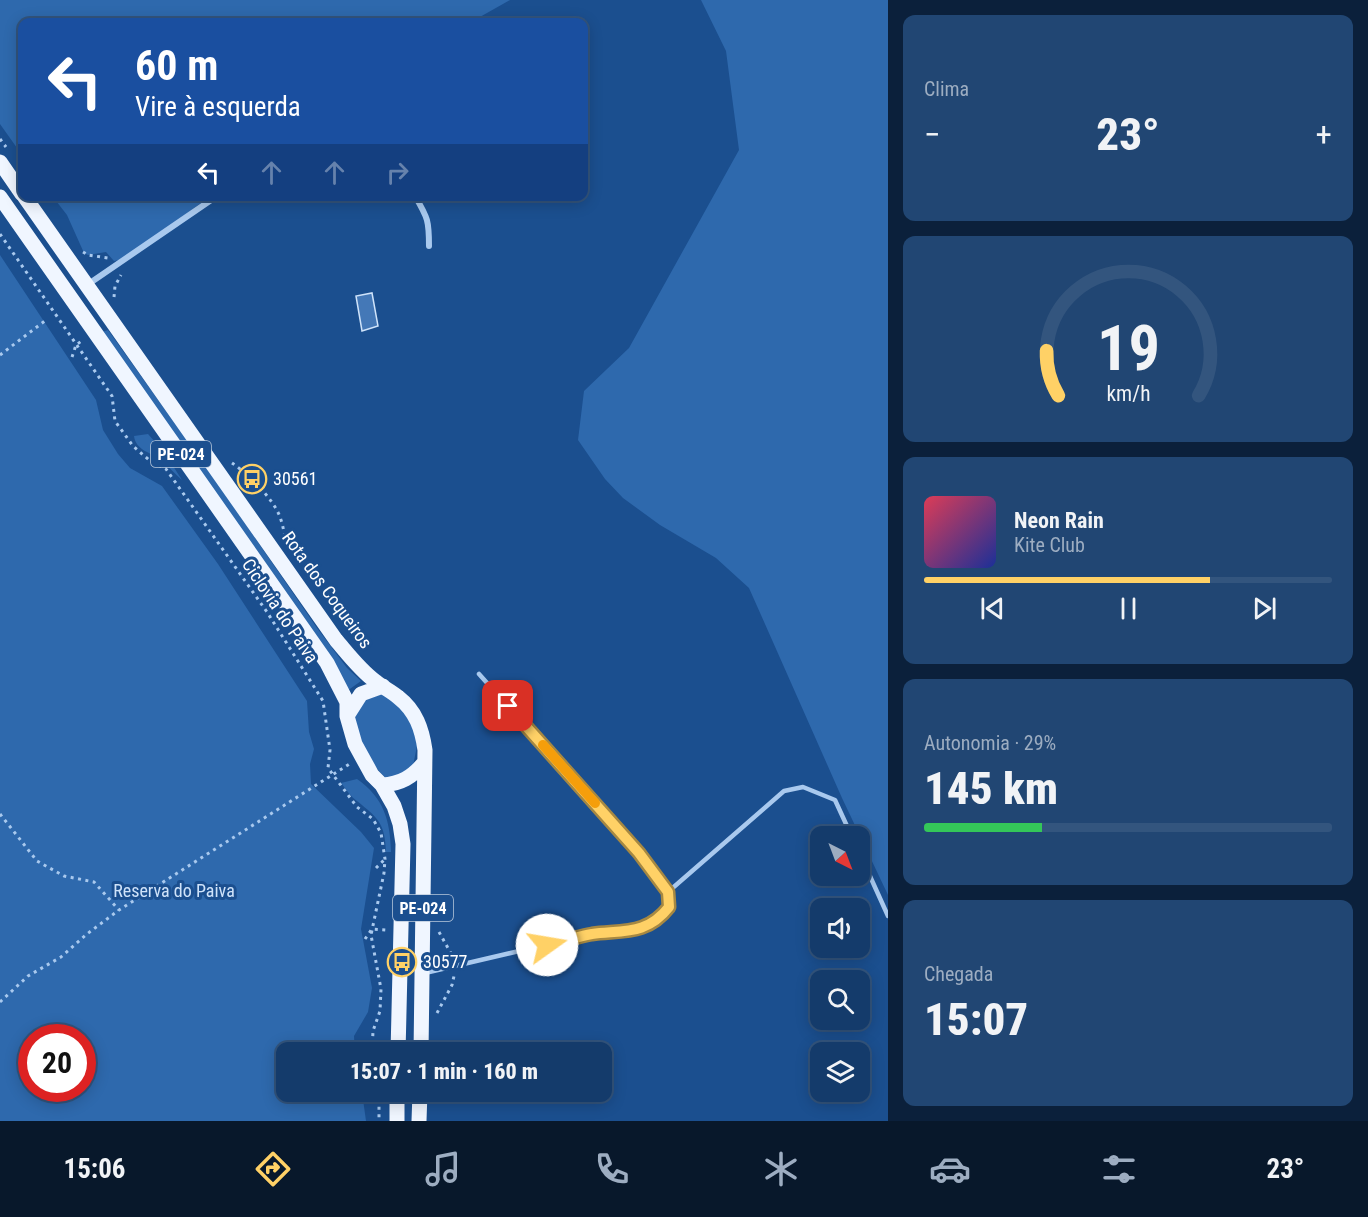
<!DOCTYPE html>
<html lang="pt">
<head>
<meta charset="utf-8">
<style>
  :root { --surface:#143b6b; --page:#214673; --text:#f1f3f6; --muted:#9dadc1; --line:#33557e; --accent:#ffd166 }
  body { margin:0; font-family:"Roboto Condensed",sans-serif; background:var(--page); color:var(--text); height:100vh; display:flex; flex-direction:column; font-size:22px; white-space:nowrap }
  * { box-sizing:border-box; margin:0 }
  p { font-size:20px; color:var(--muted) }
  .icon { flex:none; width:33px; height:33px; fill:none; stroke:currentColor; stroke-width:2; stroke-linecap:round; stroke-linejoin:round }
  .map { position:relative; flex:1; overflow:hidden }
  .sheet { display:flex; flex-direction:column; gap:15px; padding:15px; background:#0b203b; width:480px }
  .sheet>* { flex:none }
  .hud { position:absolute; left:18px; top:18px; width:570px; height:183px; border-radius:12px; box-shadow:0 3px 15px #0003,0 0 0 2px var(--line); background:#1a4fa0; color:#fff; overflow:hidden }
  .needle { width:39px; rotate:138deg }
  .tools { position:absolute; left:810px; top:826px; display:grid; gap:12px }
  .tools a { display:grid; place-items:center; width:60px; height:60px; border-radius:12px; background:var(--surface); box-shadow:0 3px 15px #0003,0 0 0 2px var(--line); font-size:30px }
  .speed { position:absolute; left:18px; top:1024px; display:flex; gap:12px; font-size:30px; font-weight:700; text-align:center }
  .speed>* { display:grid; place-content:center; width:78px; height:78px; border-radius:50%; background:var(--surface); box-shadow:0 3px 15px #0003,0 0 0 2px var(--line); line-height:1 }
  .speed .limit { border:9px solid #d22; background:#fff; color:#111 }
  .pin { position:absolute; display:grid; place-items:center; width:51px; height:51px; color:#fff; margin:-26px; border-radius:12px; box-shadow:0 3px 9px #0006 }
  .me { position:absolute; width:66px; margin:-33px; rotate:77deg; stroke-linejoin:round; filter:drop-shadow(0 0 4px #0008) }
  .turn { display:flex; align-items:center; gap:21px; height:126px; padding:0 18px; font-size:27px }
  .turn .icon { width:78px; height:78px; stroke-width:2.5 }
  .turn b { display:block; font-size:42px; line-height:51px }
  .lanes { display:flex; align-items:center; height:57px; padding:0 18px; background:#0003; justify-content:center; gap:30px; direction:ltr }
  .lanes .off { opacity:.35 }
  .big { font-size:45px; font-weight:800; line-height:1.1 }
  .sheet .card { flex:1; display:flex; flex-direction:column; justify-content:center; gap:9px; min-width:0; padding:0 21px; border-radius:12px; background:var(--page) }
  .sheet .dial { align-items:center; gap:0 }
  .dial svg { height:156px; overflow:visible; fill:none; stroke:var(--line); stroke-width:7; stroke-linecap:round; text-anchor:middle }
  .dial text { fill:var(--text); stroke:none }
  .song { display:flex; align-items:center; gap:18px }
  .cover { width:72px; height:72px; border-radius:9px; background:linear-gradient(135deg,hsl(350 70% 55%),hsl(230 70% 35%)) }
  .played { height:6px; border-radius:3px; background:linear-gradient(90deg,var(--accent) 70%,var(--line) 70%) }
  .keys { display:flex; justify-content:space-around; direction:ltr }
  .heat { display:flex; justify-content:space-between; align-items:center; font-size:33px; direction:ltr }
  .charge { height:9px; border-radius:4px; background:linear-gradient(90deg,#34c759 29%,var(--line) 0) }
  .trip { position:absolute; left:276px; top:1042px; width:336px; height:60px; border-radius:12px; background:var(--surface); box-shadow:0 3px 15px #0003,0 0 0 2px var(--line); font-weight:800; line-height:60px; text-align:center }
  .tab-bar { display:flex; height:96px; justify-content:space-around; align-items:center; background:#08182b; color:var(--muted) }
  .tab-bar .icon { width:42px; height:42px }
  .tab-bar .on { color:var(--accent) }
  .tab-bar b { font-size:27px; color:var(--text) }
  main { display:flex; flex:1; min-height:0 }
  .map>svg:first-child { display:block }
  .green { fill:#2e69ad; fill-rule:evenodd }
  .building { fill:#4478b7; stroke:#cfe3fa; stroke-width:1.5 }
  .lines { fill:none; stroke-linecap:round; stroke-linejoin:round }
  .path { stroke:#a9c9ee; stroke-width:3; stroke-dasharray:3 4.5; stroke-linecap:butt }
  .lane { stroke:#a9c9ee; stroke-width:4.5 }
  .street { stroke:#a9c9ee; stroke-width:6 }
  .primary { stroke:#f0f6ff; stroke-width:15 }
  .route-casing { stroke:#a68842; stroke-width:15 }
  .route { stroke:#ffd166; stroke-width:10 }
  .slow { stroke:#f59e0b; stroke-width:10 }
  .labels { text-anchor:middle; stroke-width:6; stroke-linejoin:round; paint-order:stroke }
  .shield { fill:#1b4f8f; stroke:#bbcadd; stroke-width:1.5 }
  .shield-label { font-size:16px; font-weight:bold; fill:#fff }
  .poi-label { font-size:18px; fill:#fff; stroke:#1b4f8f; text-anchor:start }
  .street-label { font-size:18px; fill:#fff; stroke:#1b4f8f }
  .park-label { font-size:18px; fill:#cfe3fa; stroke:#1b4f8f }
</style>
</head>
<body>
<main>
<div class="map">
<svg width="888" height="1121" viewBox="0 0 888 1121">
  <rect width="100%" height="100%" fill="#1b4f8f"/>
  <path class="green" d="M 0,0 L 510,0 L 471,22 L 22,22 L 22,155 L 0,124 Z
    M 701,0 L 888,0 L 888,895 L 842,798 L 749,588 L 716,558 L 660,525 L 623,498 L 605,479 L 578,440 L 584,391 L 629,348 L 739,150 L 726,51 Z
    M 53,197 L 209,197 L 125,259 L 114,261 L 106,252 L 88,255 L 84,253 L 67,215 Z
    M 0,255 L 96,400 L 103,430 L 118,454 L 130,468 L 162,486 L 218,564 L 307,701 L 309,732 L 314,749 L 310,764 L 311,784 L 361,832 L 374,848 L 361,929 L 372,988 L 368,1012 L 354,1036 L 355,1053 L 286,1053 L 286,1092 L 362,1092 L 366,1121 L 0,1121 ZM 32,1038 L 82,1038 L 82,1089 L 32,1089 Z
    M 108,330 L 211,474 L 317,628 L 347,668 L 361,681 L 347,691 L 102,332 Z
    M 148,434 L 164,452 L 182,480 C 175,474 168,466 161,460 C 151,452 136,451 134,436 Z
    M 381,694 L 395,701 L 408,718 L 418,741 L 413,766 L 397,777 L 386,778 C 367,761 360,740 353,716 L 360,702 Z
    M 357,779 C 384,798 390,820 391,852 L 386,852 C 385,823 378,818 357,801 C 350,796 346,789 341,783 Z"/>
  <path class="building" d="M 372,293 L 378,326 L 362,331 L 356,296 Z"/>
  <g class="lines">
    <path class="path" d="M 0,139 L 6,147
      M 0,234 L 112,396 L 115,421 L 133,446 L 149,460 L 166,469 L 267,612 L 323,701 L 330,750 L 328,768 L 357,807 L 373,819 L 381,833 L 385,859 L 384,873 L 371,935 L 381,989 L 380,1011 L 373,1031 L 372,1053
      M 83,252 L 88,255 L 108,258
      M 114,297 L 115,286 L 121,275
      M 0,355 L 46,320
      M 72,357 L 76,345 L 83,340
      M 232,463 C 248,474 273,498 280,517 C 283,525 284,533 286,541
      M 0,814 L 37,861 L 64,876 L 94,882 L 119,910
      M 376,868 L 385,859
      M 439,932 L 453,957
      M 365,939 L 372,929 L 386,930
      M 0,1002 L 28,976 L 61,957 L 87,934 L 119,910 L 351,763
      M 437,1013 L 452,985 L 454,976
      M 377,1092 L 379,1102 L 379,1121"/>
    <path class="lane" d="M 860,854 L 888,916
      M 668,892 L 784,791 L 803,787 L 835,800 L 852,837
      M 425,973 L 592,934 L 642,928 L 659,919 L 669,907 L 668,892 L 639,853 L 479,674"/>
    <path class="street" d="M 415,196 C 428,218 429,221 429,246
      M 87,285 L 217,196"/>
    <path class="primary" d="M 0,162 L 22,194
      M 24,196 L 336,640 C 348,654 360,670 375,681 C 382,687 391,691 398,697 C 416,711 422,729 425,750 L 421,1053
      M 0,197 L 327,663 L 347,702 L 347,716 L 355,744 L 372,775 L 382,785 L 394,806 L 400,824 L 403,844 L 398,1053
      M 347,716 L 361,694 L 383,686
      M 382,785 C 401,784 412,777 424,763
      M 397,1121 L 397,1092
      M 419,1121 L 420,1092"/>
  </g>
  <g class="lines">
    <g class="route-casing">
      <path id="route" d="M 508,706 L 639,853 L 668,892 L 669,907 C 647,935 624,930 592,934 C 577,937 562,941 547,945"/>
    </g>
    <use href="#route" class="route"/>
    <path class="slow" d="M 543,745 L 595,803"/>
  </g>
  <defs>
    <g id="bus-ring" transform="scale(1.5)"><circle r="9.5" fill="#1b4f8f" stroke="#ffd166" stroke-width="1.5"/><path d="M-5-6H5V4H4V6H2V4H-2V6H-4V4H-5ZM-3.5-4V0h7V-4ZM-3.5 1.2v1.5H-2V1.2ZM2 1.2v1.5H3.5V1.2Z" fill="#ffd166"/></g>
  </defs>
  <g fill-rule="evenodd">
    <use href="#bus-ring" x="252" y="479"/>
    <use href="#bus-ring" x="402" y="962"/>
  </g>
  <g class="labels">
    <g class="shield">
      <rect x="151" y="441" width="60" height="26" rx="4.5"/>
      <rect x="393" y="895" width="60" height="26" rx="4.5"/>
    </g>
    <g class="shield-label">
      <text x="181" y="460">PE-024</text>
      <text x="423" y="914">PE-024</text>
    </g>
    <g class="poi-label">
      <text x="273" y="485">30561</text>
      <text x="423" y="968">30577</text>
    </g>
    <g class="street-label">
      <text transform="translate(327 590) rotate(54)" y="6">Rota dos Coqueiros</text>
      <text transform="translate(280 611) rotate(56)" y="6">Ciclovia do Paiva</text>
    </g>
    <g class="park-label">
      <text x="174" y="897">Reserva do Paiva</text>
    </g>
  </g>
</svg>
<div class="tools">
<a><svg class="needle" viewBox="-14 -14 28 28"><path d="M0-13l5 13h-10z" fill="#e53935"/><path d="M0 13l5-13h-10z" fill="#9dadc1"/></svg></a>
<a><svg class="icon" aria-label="sound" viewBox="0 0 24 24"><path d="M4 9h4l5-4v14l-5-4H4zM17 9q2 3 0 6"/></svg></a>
<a><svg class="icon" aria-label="search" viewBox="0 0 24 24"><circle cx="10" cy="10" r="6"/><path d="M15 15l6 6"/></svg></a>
<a><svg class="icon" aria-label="layers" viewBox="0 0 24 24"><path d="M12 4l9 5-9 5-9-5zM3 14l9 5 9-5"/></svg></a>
</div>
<div class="speed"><div class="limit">20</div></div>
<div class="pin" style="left:508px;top:706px;background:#d93025"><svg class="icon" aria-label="arrive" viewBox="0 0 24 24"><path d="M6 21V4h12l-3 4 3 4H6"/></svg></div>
<svg class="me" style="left:547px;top:945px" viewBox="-20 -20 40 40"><circle r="19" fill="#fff"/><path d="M0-13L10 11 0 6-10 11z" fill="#ffd166"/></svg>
<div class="trip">15:07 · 1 min · 160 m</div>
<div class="hud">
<div class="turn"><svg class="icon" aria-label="left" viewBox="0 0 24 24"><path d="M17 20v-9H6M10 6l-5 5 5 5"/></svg><div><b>60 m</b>Vire à esquerda</div></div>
<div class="lanes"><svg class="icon" aria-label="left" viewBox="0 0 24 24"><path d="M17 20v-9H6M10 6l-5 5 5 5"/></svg><svg class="icon off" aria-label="ahead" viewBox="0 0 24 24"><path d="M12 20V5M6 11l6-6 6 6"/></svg><svg class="icon off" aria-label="ahead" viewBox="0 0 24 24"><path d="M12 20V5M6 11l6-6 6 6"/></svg><svg class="icon off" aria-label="right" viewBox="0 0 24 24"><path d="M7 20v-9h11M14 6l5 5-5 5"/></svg></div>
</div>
</div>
<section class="sheet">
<div class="card"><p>Clima</p>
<div class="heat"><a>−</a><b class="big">23°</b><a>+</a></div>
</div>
<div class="card dial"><svg viewBox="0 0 100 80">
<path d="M14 69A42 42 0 1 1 86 69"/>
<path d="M14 69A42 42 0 0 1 8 46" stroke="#ffd166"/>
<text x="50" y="56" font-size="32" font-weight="700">19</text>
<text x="50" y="72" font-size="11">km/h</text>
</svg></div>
<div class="card">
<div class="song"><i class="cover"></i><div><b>Neon Rain</b><p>Kite Club</p></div></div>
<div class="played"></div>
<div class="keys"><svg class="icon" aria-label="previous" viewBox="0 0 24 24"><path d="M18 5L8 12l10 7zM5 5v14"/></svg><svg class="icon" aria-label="pause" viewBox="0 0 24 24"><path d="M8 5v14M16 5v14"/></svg><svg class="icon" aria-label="next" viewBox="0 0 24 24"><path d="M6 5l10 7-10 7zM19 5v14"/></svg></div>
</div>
<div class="card"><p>Autonomia · 29%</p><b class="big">145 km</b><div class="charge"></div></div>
<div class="card"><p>Chegada</p><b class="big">15:07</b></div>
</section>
</main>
<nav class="tab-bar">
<b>15:06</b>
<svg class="icon on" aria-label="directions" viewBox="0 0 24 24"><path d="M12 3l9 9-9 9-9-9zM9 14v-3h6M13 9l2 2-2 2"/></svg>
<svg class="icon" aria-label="music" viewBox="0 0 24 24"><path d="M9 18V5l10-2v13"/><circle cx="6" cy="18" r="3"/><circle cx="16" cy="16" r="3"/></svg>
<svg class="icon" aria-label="phone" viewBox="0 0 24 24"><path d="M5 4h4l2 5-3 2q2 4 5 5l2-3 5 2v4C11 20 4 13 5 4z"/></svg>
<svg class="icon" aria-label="climate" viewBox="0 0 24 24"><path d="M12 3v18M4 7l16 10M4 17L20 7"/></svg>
<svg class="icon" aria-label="car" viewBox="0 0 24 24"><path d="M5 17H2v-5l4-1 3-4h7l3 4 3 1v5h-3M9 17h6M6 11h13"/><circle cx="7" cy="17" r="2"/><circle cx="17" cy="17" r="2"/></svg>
<svg class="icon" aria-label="filters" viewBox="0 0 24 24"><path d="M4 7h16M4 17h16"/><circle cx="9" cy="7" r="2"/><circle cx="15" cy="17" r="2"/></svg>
<b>23°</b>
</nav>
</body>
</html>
